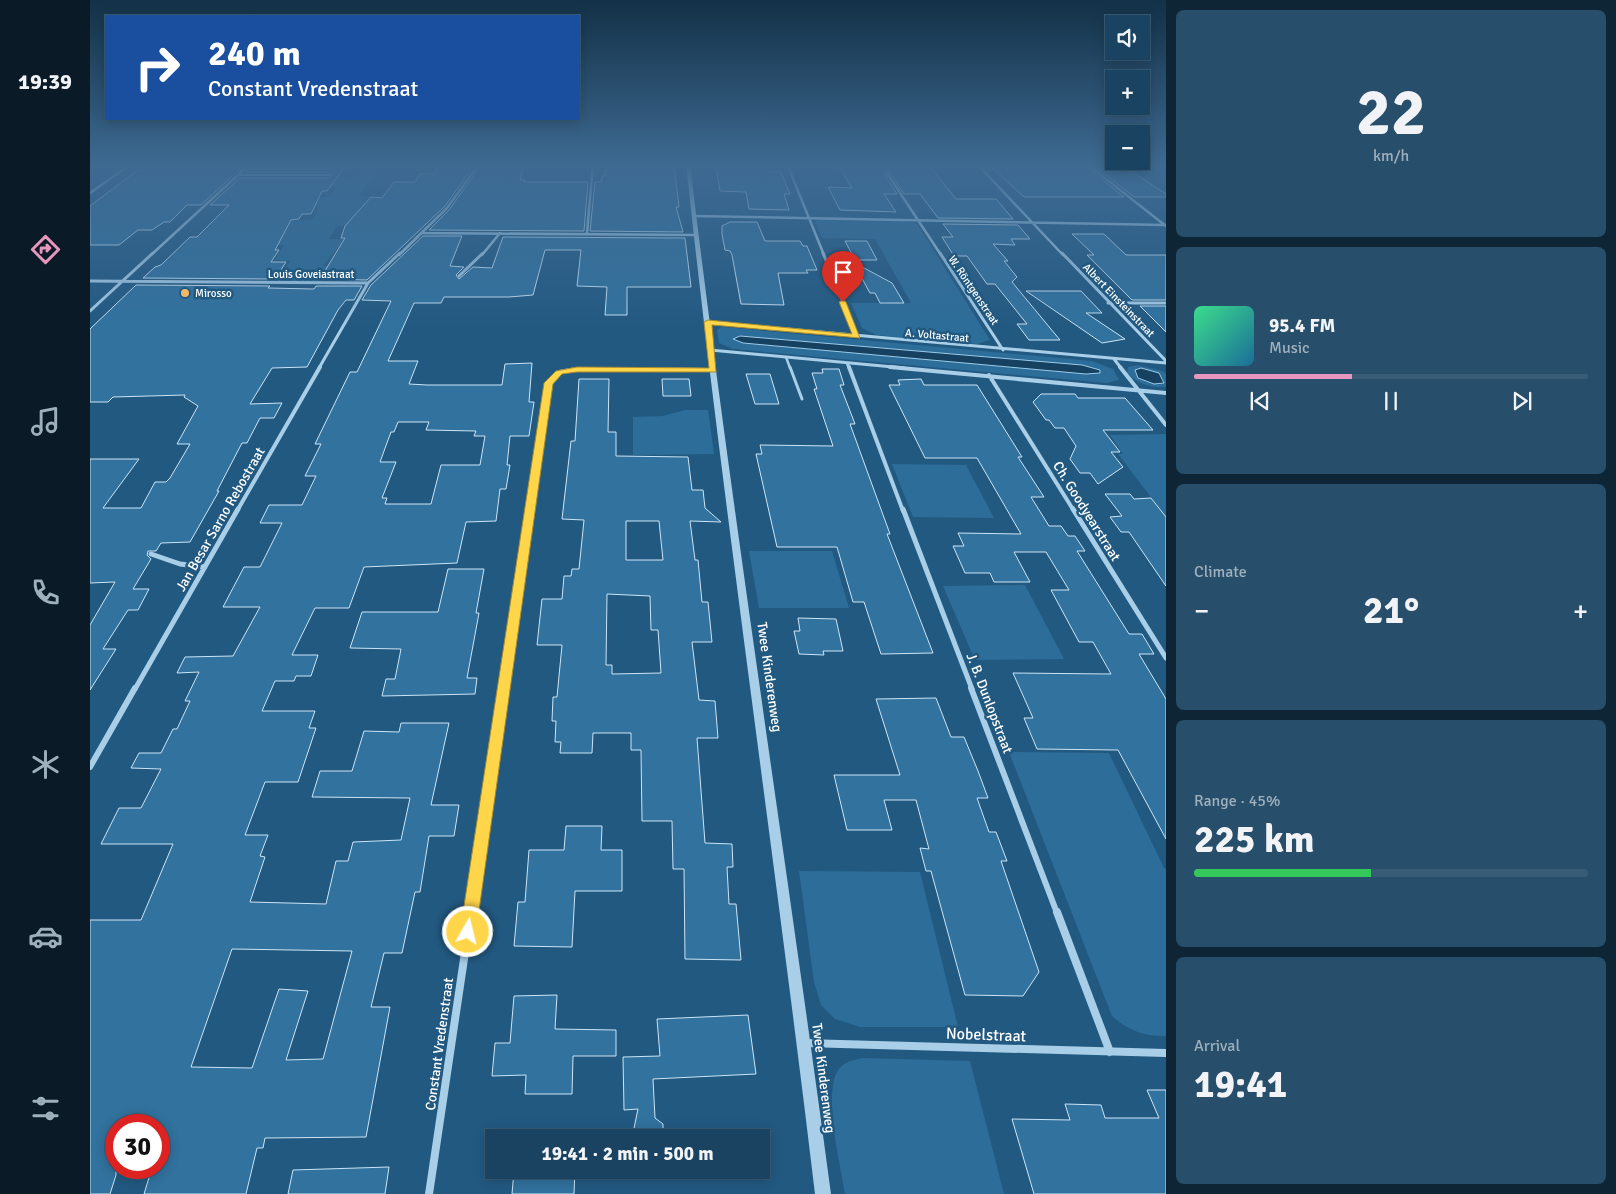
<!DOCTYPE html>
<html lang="en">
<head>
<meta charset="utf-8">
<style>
  :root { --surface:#1a4361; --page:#274e6a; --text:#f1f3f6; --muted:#9fb0bd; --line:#385c76; --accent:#e797bd }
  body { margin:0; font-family:Signika,sans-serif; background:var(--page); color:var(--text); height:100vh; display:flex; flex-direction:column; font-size:19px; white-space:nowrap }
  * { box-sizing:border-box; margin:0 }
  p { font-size:16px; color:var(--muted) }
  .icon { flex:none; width:28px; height:28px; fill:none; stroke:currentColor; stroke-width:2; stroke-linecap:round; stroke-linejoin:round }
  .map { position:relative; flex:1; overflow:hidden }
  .sheet { display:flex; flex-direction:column; gap:10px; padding:10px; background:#0e2535; width:450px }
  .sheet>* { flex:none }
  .hud { position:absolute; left:15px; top:15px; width:475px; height:105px; border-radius:0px; box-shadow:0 2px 12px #0003,0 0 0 1px var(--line); background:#1a4fa0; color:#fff; overflow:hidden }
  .buttons { position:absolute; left:1015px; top:15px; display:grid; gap:10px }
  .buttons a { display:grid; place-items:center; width:45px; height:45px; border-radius:0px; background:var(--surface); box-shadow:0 2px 12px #0003,0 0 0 1px var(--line); font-size:25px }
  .speed { position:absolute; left:15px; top:1114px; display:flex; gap:10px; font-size:25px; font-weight:700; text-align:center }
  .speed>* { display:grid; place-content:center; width:65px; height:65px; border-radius:50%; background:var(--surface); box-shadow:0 2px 12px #0003,0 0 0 1px var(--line); line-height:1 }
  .speed .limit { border:8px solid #d22; background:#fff; color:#111 }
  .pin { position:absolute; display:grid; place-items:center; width:42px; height:42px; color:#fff; margin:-51px -21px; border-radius:50% 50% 50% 0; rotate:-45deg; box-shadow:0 0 5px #0007 }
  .pin .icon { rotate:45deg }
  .me { position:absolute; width:55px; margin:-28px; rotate:8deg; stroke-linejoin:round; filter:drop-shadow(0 0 4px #0008) }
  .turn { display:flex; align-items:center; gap:18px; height:105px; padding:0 20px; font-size:22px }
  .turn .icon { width:65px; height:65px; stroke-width:2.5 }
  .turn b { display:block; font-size:35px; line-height:42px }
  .big { font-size:38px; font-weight:700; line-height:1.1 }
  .sheet .tile { flex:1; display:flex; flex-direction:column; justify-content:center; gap:8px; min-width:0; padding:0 18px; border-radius:8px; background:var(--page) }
  .sheet .dial { align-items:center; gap:0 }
  .dial b { font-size:65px; line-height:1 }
  .song { display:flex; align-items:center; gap:15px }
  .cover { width:60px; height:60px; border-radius:8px; background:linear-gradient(135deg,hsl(150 70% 55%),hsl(200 70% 35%)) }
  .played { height:5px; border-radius:2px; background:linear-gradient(90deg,var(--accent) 40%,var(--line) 40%) }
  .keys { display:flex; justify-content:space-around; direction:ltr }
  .heat { display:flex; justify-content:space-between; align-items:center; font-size:28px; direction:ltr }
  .charge { height:8px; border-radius:4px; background:linear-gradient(90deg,#34c759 45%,var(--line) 0) }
  .trip { position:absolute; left:395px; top:1129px; width:285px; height:50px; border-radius:0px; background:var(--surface); box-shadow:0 2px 12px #0003,0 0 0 1px var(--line); font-weight:700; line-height:50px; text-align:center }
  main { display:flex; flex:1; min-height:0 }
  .tab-bar { display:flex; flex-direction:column; width:90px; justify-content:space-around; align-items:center; background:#0a1b27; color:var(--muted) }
  .tab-bar .icon { width:35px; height:35px }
  .tab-bar .current { color:var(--accent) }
  .tab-bar b { font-size:22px; color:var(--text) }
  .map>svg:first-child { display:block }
  .green { fill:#2c6d99; fill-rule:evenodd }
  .water { fill:#174160; stroke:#9ccbe9 }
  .building { fill:#31729e; stroke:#cce5f6; fill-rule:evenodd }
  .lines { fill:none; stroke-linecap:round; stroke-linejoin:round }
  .service-far2 { stroke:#a8cee8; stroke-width:2 }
  .service-far1 { stroke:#a8cee8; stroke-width:2.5 }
  .service { stroke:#a8cee8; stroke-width:3 }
  .minor-far5 { stroke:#a8cee8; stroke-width:2.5 }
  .minor-far4 { stroke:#a8cee8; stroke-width:3 }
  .minor-far3 { stroke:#a8cee8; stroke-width:4 }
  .minor-far2 { stroke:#a8cee8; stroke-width:5 }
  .minor-far1 { stroke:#a8cee8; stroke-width:6 }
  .minor { stroke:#a8cee8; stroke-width:8 }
  .tertiary { fill:#a8cee8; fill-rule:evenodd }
  .route { fill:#ffd54a; stroke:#a68a30 }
  .poi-dot { fill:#f4b86a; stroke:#225981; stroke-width:2 }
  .labels { text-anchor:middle; stroke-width:5; stroke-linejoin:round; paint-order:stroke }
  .far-street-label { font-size:11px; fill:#fff; stroke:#225981 }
  .far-poi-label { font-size:11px; fill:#fff; stroke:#225981; text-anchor:start }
  .street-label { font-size:14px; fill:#fff; stroke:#225981 }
  .near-street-label { font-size:16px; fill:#fff; stroke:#225981 }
</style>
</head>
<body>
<main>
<nav class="tab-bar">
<b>19:39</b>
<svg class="icon current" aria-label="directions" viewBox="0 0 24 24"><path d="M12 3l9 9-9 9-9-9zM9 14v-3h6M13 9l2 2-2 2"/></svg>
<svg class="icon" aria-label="music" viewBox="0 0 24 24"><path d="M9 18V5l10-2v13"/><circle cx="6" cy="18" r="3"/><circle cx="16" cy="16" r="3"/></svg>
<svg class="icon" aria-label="phone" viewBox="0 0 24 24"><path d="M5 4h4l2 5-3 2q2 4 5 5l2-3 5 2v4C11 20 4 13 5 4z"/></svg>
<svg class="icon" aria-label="climate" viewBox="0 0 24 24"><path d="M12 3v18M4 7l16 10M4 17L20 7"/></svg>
<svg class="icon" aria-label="car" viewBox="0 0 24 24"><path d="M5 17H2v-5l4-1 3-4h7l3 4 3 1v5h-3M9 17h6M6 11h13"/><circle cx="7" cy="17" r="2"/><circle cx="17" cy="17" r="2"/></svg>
<svg class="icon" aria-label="filters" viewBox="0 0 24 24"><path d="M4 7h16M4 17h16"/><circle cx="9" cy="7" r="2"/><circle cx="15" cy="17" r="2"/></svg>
</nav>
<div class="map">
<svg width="1076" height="1194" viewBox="0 0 1076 1194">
  <rect width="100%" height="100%" fill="#225981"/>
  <path class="green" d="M 269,174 L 285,174 L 268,196 L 279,197 L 275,202 L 283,202 L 278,225 L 247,226 L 239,239 L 255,239 L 233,266 L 238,266 L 231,281 L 187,281 L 200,261 L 185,260 L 194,245 L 129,246 L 176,222 L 222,220 L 229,207 L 175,208 L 184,197 L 239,197 L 248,187 L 217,186 L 225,177 L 266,177 Z
    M 728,219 L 817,221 L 827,224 L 900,340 L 887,344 L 786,335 L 772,328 L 761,303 L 821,303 L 785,239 L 732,238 L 725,222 Z
    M 632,327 L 1002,361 L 1023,369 L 1029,380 L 1017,383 L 643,349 L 629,343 L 627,330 ZM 650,336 L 722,342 L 723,349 L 653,343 Z
    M 1047,365 L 1073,371 L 1076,374 L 1076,387 C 1063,388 1045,384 1037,372 L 1038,367 Z
    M 595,410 L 618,410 L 624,454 L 543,455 L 543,417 L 573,416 Z
    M 1076,434 L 1076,517 L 1028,454 L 1033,454 L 1020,435 Z
    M 802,464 L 876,465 L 904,518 L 823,517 Z
    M 659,551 L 742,551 L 759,608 L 669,608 Z
    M 935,585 L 974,659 L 885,660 L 853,586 Z
    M 919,752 L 1019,753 L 1074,868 L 1076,869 L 1076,1036 C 1054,1036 1039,1031 1022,1016 Z
    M 709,871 L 830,872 L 868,1027 L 770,1027 L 745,1019 L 731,1005 L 724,982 Z
    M 772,1058 L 880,1061 L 914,1194 L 755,1194 C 751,1167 729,1081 753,1065 C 758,1061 766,1060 772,1058 Z"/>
  <path class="water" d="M 650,336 L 992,365 L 1010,370 L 1010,373 L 996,374 L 653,343 L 643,339 Z
    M 1051,368 L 1069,373 L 1074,383 L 1064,384 L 1048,378 L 1045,370 Z"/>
  <path class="building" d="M 62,164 L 147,164 L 142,168 L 151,168 L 111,205 L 97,205 L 80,222 L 74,222 L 62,230 L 48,230 L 29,245 L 0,245 L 0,206 L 48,170 L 53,170 Z
    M 243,164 L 257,164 L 237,191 L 232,191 L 221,214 L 212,214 L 209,219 L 201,220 L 185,250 L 189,250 L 181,262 L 196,262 L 185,279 L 53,278 L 65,267 L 71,265 L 100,237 L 107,237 L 139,205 L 120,205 L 150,178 L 239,178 L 242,175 L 239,172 L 156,172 L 159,169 L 242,169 L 245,166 Z
    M 350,164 L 385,164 L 355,206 L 277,280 L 230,279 L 255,238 L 251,238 L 255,226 L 281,197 L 292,198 L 304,182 L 325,182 L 330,174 L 344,174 Z
    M 392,164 L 434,164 L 430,180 L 435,180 L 434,182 L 498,182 L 494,231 L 339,230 L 359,210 Z
    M 522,164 L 584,164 L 589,207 L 586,207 L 593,232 L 500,231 L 505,182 L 511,182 L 512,176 L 515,176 L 515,170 L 522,169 Z
    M 747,164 L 788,164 L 807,194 L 794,194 L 806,212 L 750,210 L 738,187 L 762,188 Z
    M 794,164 L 838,164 L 866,199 L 906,199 L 923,219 L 848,218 L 830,194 L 814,194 Z
    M 898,164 L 994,165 L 1034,197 L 934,197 Z
    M 1003,165 L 1032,165 L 1076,194 L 1076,197 L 1044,197 Z
    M 626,168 L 676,168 L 677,172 L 691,172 L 700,194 L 694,194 L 699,210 L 659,209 L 656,192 L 630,191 Z
    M 640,222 L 667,222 L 675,241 L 710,241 L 713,246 L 717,246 L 727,270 L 716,270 L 718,273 L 688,273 L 694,305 L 651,304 L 642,255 L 640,251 L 635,250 L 632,234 L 632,226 Z
    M 853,224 L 928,225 L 940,239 L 921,239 L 925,245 L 903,244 L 918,261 L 914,261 L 927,277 L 922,282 L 970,340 L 939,340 L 927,324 L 937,324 L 905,284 L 897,284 L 877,256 L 864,256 L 852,237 L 863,237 Z
    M 982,234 L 1014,234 L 1036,255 L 1076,255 L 1076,300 L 1042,300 L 997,255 L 1004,255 Z
    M 333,236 L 372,236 L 360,266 L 374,267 L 366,275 L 369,279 L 383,267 L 402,268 L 413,237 L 595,238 L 601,287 L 537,287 L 537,315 L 515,315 L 517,287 L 487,286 L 491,250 L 455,250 L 443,295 L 419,297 L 354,297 L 351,303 L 324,303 L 298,361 L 328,361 L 319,384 L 337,385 L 412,385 L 415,364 L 442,363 L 439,402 L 444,402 L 439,436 L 420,436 L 417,465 L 420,465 L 416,489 L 410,489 L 406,521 L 376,522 L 367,563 L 274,567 L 259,608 L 225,608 L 202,655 L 228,655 L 221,676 L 206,676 L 204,681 L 185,681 L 172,711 L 225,711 L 219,728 L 226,728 L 208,782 L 175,782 L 155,835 L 178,835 L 170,856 L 175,857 L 160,902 L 236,904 L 246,861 L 258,861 L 263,842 L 311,840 L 320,798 L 222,797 L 230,771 L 262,771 L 274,731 L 309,732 L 311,723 L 359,723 L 341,805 L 369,805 L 364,836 L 339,836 L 330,892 L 325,892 L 312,953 L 294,953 L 281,1007 L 300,1007 L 276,1137 L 175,1138 L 173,1148 L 167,1148 L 156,1194 L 54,1194 L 62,1168 L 69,1168 L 69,1125 L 26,1125 L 26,1175 L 20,1194 L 0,1194 L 0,920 L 51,920 L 83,844 L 11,844 L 29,808 L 51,808 L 71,769 L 41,768 L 49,753 L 71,753 L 83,729 L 87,729 L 100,701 L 95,701 L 109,672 L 87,673 L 95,657 L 143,656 L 170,607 L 133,607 L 154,567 L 170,567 L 192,523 L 170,523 L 179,505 L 212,505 L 226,476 L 215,476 L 231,444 L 225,444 L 260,372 L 267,372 L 301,301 L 272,300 L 281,285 ZM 308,422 L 339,422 L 336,430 L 386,431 L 384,436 L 395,436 L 390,465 L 351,465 L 341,504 L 295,504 L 297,498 L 292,498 L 306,462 L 290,462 L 301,432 L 304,432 ZM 142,949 L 262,951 L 233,1059 L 196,1060 L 218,991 L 189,989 L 162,1068 L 101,1067 Z
    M 755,241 L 777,241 L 787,260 L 765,260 Z
    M 763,262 L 802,283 L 814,303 L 790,303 L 785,293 L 780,293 Z
    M 46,285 L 180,286 L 178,288 L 224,289 L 226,286 L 272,286 L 264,300 L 256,300 L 248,310 L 217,367 L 182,368 L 160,404 L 192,403 L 184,418 L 170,418 L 157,443 L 152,443 L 127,491 L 129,491 L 100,542 L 71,543 L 66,551 L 58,551 L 57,555 L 61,559 L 43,589 L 59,589 L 48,610 L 38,610 L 13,649 L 26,649 L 0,690 L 0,625 L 25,582 L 0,583 L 0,459 L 49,459 L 13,508 L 51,508 L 65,482 L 76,482 L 80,478 L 100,444 L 87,444 L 108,406 L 94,397 L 95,395 L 23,397 L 18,402 L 0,402 L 0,329 Z
    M 936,291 L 991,291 L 1012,313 L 996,313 L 1035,339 L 1012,343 Z
    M 1050,306 L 1076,306 L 1076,332 Z
    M 732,369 L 749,369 L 754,385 L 750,385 L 765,424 L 760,424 L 800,534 L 797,534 L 843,653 L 791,654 L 774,602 L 763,602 L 747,547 L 687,547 L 666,454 L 672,454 L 670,445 L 743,446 L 724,389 L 727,389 L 722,373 L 733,373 Z
    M 656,374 L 680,374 L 689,404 L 665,404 Z
    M 489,379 L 519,379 L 518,432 L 526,432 L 526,456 L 598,457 L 602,490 L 613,490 L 615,508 L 631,522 L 600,521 L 605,560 L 608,560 L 612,602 L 618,602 L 622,642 L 602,642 L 609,700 L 625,701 L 628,738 L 607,738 L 615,843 L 642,844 L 643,867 L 637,867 L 639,904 L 646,904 L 651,960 L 595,959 L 594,869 L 583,869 L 582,821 L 552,821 L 551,750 L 541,750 L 541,733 L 503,733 L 502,753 L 470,753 L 471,742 L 465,742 L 466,721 L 462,721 L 463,697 L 467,697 L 472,645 L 447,645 L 452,599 L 472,599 L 474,576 L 481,576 L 482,569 L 489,569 L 494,520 L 472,519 L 481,441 L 485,441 ZM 536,521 L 569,521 L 573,560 L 536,560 ZM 517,594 L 560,596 L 561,630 L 568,630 L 571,673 L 522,674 L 522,665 L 516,665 Z
    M 572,379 L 599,379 L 601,396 L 573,396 Z
    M 831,379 L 834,385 L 887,385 L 932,457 L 928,457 L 954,497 L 941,497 L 959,526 L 971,526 L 978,536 L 985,536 L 995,551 L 987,551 L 1039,634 L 1052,634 L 1064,654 L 1049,654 L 1076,699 L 1076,839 L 1028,750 L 947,749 L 934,718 L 943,718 L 923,673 L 1021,674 L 1003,642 L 989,642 L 961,590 L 979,590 L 956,552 L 924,552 L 940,582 L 904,582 L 900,573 L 875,573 L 863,546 L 874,546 L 868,533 L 931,534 L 887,458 L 835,458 L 799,385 L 810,385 L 808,380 Z
    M 951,394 L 985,394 L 988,398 L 1035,398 L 1063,430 L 1013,430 L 1030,452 L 1021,452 L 1033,467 L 1008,484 L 1000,473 L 990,473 L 980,459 L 986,446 L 974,428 L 965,428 L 959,420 L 956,420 L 943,402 Z
    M 1015,494 L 1040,494 L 1044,499 L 1061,498 L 1076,517 L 1076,586 L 1039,532 L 1031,532 L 1020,517 L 1032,516 Z
    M 358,569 L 394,569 L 386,613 L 389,613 L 377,678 L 387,678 L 385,694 L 292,696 L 296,679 L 305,679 L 311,649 L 260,648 L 272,612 L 348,612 Z
    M 708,618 L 746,619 L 753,651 L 733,651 L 734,655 L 709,654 L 704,631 L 710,631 Z
    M 846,698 L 861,737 L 874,737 L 888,771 L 898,798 L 887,798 L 899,832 L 906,832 L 917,861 L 911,861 L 949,972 L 933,996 L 875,995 L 841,871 L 836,871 L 830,848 L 839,849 L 826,800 L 794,800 L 802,830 L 757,830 L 744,775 L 810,775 L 786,699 Z
    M 476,826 L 512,826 L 511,850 L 532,850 L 532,891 L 485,891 L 482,947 L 424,946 L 428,902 L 435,902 L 439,850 L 474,850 Z
    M 467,995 L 465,1029 L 526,1030 L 526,1056 L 483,1056 L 482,1094 L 435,1094 L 436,1075 L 402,1076 L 405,1043 L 420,1043 L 424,996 Z
    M 658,1015 L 666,1074 L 563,1079 L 565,1118 L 573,1124 L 573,1138 L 542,1138 L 548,1109 L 534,1110 L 533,1057 L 570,1056 L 567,1019 Z
    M 1057,1090 L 1076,1090 L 1076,1194 L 944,1194 L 922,1119 L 980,1120 L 975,1104 L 1011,1105 L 1015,1118 L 1069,1118 Z
    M 299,1167 L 295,1194 L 198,1194 L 203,1170 Z
    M 424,1170 L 485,1170 L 484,1194 L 422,1194 Z"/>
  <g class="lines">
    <path class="service-far2" d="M 157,166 L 242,166
      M 147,175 L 239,175"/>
    <path class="service-far1" d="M 696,357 L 700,368"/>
    <path class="service" d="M 700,367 L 712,399"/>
    <path class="minor-far5" d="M 697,164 L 734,255
      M 791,164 L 851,255
      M 887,164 L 973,255
      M 997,164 L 1076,226
      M 0,193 L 41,164
      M 604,216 L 1076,225
      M 333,233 L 605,235
      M 497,233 L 503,164
      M 61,255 L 160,164
      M 309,255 L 357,208 L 389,164
      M 392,255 L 410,233"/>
    <path class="minor-far4" d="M 733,253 L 767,336
      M 850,253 L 913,350
      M 972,253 L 1076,361
      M 369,276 L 393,253
      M 0,281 L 278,283 L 310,253
      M 1018,303 L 1076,303
      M 0,311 L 63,253
      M 618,322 L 1076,363
      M 620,350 L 814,368
      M 1024,359 L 1031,368
      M 757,363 L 759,368
      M 229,368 L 278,283"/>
    <path class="minor-far3" d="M 759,367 L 813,511
      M 800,367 L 1076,393
      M 1030,367 L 1076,425
      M 899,375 L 984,511
      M 147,511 L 230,367
      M 440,511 L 459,383 L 469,372 L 487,369 L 624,370"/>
    <path class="minor-far2" d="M 813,509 L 882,689
      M 983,509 L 1076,658
      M 61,554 L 90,564 L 115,567
      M 45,689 L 148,509
      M 414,689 L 440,509"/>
    <path class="minor-far1" d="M 881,688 L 967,913
      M 0,767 L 45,688
      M 381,913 L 414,688"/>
    <path class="minor" d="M 967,912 L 1020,1052
      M 715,1043 L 1076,1053
      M 339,1194 L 381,912"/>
    <path class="tertiary" d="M 596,164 L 600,164 C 641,508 695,850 741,1194 L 725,1194 C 684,850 633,508 596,164 Z"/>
  </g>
  <linearGradient id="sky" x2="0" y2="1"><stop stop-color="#133147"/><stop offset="0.5" stop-color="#3e6a92"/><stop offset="1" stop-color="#3e6a92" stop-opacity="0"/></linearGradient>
  <rect width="1076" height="331" fill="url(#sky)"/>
  <path class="route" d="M 753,300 L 756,302 L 770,338 L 622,325 L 626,372 L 487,372 L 472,374 L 463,384 L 386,932 L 384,938 L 378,940 L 372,938 L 370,932 L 454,383 L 466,371 L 487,367 L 619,368 L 614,322 L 618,320 L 762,334 L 749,302 Z"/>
  <circle class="poi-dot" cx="95" cy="293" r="5"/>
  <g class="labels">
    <g class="far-street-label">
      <text x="221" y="278">Louis Goveiastraat</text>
      <text transform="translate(884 290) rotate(56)" y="4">W. Röntgenstraat</text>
      <text transform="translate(1029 300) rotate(46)" y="4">Albert Einsteinstraat</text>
      <text transform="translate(847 335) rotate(5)" y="4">A. Voltastraat</text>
    </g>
    <g class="far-poi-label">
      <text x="105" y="297">Mirosso</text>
    </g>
    <g class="street-label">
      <text transform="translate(997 511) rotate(58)" y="5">Ch. Goodyearstraat</text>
      <text transform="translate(130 519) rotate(-60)" y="5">Jan Besar Sarno Rebostraat</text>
      <text transform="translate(680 677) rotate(82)" y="5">Twee Kinderenweg</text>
      <text transform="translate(900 703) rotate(69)" y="5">J. B. Dunlopstraat</text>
      <text transform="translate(349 1044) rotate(-82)" y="5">Constant Vredenstraat</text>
      <text transform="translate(734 1078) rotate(83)" y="5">Twee Kinderenweg</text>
    </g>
    <g class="near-street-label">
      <text transform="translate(896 1034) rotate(2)" y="6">Nobelstraat</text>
    </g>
  </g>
</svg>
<div class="buttons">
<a><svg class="icon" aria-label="sound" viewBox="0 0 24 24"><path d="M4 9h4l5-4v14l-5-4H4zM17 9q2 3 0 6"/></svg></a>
<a>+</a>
<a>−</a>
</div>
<div class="speed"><div class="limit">30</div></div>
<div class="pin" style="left:753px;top:302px;background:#d93025"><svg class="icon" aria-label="arrive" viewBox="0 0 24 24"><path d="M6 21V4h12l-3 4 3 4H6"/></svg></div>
<svg class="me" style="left:378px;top:932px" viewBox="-20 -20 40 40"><circle r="17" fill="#ffd54a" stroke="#fff" stroke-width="3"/><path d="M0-11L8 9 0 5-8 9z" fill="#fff"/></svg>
<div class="trip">19:41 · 2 min · 500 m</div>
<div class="hud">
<div class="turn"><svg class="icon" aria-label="right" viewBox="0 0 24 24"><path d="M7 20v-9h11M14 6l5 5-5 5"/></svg><div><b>240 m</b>Constant Vredenstraat</div></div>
</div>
</div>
<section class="sheet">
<div class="tile dial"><b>22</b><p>km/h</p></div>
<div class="tile">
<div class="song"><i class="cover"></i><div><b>95.4 FM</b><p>Music</p></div></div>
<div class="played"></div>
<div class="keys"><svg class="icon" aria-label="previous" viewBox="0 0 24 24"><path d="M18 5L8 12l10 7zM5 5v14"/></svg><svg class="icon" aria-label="pause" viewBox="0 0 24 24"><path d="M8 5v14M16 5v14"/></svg><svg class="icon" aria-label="next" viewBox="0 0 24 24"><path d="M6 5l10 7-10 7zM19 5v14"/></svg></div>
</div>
<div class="tile"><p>Climate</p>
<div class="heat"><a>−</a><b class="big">21°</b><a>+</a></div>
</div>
<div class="tile"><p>Range · 45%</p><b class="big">225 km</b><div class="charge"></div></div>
<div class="tile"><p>Arrival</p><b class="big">19:41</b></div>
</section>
</main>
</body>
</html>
